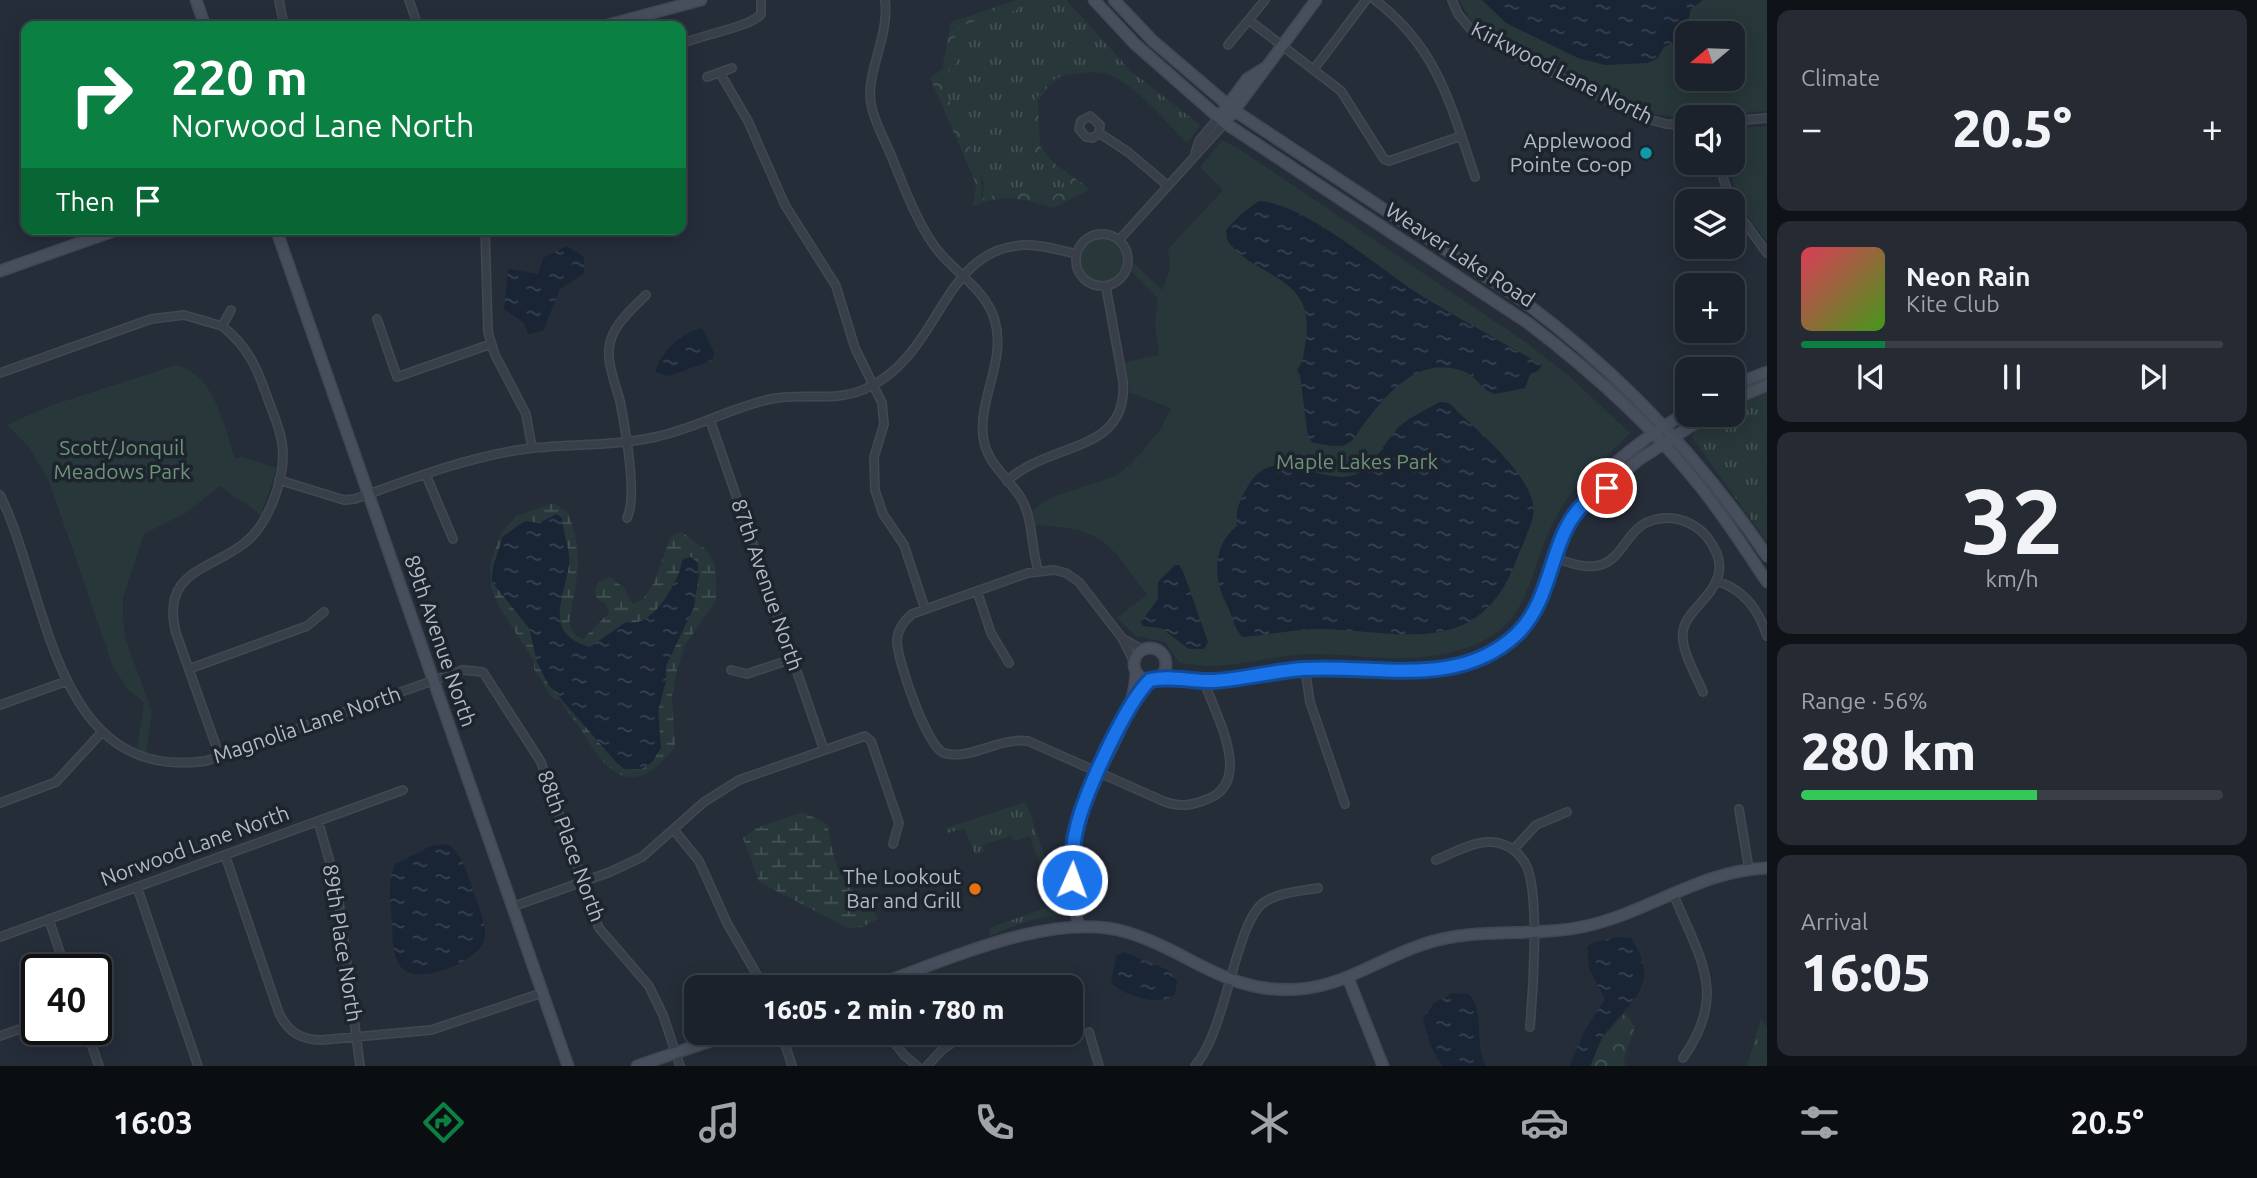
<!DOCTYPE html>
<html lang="en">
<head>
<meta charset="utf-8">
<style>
  :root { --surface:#1c222b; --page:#252a33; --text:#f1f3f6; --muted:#a0a4a9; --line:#3a3f47; --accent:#0b8043 }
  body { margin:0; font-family:Ubuntu,sans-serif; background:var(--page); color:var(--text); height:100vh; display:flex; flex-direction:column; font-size:26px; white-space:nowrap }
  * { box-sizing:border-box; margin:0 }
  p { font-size:23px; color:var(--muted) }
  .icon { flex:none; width:38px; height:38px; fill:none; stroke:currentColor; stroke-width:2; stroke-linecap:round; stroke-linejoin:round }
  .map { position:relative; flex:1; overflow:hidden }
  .panel { display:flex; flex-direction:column; gap:10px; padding:10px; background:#0f1318; width:490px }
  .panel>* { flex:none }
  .hud { position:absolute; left:21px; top:21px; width:665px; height:214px; border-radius:14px; box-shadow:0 4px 18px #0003,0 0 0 2px var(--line); background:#0b8043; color:#fff; overflow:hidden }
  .needle { width:46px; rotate:251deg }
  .fabs { position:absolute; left:1675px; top:21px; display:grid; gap:14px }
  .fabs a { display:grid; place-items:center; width:70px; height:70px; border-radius:14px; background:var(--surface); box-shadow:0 4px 18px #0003,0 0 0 2px var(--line); font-size:35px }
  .speed { position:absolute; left:21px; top:954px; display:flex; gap:14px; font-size:35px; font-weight:700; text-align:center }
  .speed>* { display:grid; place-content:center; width:91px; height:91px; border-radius:50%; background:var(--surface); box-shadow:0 4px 18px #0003,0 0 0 2px var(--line); line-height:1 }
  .speed .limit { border:4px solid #111; border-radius:10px; background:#fff; color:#111 }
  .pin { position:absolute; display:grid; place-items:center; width:60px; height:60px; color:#fff; margin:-30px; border:4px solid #fff; border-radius:50%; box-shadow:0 2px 7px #0007 }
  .me { position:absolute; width:77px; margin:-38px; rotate:2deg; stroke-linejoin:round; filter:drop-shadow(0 0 5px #0008) }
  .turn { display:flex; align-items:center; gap:24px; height:147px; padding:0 35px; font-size:32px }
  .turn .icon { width:91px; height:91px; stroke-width:2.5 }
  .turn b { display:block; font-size:49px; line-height:60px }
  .then { display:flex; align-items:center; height:66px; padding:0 35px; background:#0003; gap:14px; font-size:26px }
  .big { font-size:52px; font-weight:800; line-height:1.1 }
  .panel .tile { flex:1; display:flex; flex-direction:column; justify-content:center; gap:10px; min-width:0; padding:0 24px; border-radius:14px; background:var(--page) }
  .panel .dial { align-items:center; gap:0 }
  .dial b { font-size:91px; line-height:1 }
  .song { display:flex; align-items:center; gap:21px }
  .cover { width:84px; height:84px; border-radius:10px; background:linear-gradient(135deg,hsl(350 70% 55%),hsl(100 70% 35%)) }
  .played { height:7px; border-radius:4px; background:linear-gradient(90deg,var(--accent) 20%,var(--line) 20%) }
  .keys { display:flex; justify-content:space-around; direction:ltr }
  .heat { display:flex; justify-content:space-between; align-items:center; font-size:38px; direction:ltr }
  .charge { height:10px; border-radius:5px; background:linear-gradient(90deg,#34c759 56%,var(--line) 0) }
  .trip { position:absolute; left:684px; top:975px; width:399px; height:70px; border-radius:14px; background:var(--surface); box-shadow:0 4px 18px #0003,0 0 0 2px var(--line); font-weight:800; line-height:70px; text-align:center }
  .tabs { display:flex; height:112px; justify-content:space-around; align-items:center; background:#0b0e11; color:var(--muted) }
  .tabs .icon { width:49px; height:49px }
  .tabs .active { color:var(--accent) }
  .tabs b { font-size:32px; color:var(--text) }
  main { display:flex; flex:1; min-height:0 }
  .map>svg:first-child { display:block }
  .grass { fill:url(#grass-tufts) }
  .forest { fill:url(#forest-crowns) }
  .wetland { fill:url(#wetland-marsh) }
  .green { fill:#27373a; fill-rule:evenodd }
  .water { fill:url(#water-ripples) }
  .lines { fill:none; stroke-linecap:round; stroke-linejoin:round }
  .street-casing { stroke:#414852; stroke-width:10 }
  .secondary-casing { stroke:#414852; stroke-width:13 }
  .street { stroke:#383f49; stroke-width:7 }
  .secondary { stroke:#474e5c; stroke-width:10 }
  .route-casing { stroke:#114b97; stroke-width:18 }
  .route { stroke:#1a73e8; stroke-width:12 }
  .culture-dot { fill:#0f9aa8; stroke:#1d242e; stroke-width:2.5 }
  .food-dot { fill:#e8710a; stroke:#1d242e; stroke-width:2.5 }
  .labels { text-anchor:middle; stroke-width:7; stroke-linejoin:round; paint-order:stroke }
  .street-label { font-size:21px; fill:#b4bac5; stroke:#1d242e }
  .poi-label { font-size:21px; fill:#b4bac5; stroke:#1d242e; text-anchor:end }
  .park-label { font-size:21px; fill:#6d9377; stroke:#1d242e }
</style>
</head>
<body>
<main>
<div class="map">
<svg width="1767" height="1066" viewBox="0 0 1767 1066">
  <defs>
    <pattern id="grass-tufts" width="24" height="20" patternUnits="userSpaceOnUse" patternTransform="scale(1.75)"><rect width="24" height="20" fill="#27373a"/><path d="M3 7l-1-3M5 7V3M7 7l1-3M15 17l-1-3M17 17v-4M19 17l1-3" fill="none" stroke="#445255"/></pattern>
    <pattern id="forest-crowns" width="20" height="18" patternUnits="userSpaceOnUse" patternTransform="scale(1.75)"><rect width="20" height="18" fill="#27373a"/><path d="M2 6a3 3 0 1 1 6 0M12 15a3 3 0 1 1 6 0" fill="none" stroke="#445255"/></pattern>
    <pattern id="wetland-marsh" width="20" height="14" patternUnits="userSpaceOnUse" patternTransform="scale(1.75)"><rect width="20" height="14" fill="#27373a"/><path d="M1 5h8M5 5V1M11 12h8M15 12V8" fill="none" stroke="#445255"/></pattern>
    <pattern id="water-ripples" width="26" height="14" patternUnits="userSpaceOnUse" patternTransform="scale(1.75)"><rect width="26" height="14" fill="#192435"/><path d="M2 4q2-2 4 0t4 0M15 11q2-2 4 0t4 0" fill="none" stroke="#384251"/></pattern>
  </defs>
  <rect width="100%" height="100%" fill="#252d39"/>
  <path class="grass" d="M 1022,0 L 1066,0 L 1131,71 L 1200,125 L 1187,143 C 1165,121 1143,93 1115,77 C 1106,71 1089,72 1078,73 C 1031,78 1031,110 1031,149 L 1056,177 L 1072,189 L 1051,196 L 1020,188 L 982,200 L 984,186 L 981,173 L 941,81 L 955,63 L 952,47 L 959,26 L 1019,9 Z
    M 1767,390 L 1767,542 L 1692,437 C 1698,421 1717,415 1732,415 L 1733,406 Z
    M 1026,802 L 1064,913 L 1028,921 L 990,935 L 989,928 L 1048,907 L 1047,902 L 1052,900 L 1030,836 L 1014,841 L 1011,836 L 983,845 L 984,851 L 975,854 L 964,828 L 948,833 L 946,828 Z
    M 1761,1018 L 1767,1028 L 1767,1066 L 1747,1066 Z"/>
  <path class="forest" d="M 1016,0 L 1022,0 L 1019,9 L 959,26 L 952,47 L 955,63 L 941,81 L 981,173 L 982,199 L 1020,188 L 1051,196 L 1072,189 L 1056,177 L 1031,149 C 1031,114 1028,90 1065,75 L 1048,87 L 1038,101 L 1040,146 L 1055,164 L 1090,189 L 1054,208 C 1020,199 1007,193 973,206 L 976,184 L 930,78 L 942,69 L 951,22 Z
    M 1625,1013 L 1635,1026 L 1624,1060 L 1626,1066 L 1590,1066 L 1601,1040 Z"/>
  <path class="wetland" d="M 554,503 L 568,513 C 586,562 576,577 569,624 L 576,636 L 583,639 L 609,613 L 606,604 L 596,598 L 595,590 L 598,582 L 610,577 L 624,588 L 633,604 L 643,599 L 654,583 L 670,538 L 681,532 C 718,557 716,554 716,601 L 685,645 L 677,670 L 672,695 L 675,747 C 639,793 613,784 585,736 C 578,724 568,713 560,700 L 552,698 L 534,669 L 534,661 L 499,607 L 491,587 L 490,564 L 501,534 L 516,516 Z
    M 803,812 L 827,824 C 831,840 833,858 840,873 C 849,892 870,900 878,919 L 862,927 L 848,928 L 759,882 L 743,838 L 757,828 Z"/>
  <path class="green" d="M 1459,0 L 1767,0 L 1767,111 L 1683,118 L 1653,114 L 1486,31 L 1472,22 ZM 1687,33 L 1732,33 L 1732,79 L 1687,79 Z
    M 1767,126 L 1767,242 L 1743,210 L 1727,163 L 1732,163 L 1733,129 Z
    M 1222,140 L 1238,148 L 1531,346 L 1568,375 L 1630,433 C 1608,455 1582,476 1565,502 C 1519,572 1544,636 1438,655 C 1397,663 1353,654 1311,654 C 1267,655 1223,674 1179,662 L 1165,642 L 1136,636 L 1117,618 L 1147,595 C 1108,541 1104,529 1035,525 L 1032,511 L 1052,497 L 1115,476 L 1132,463 L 1160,430 L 1171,408 L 1130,393 L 1125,362 L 1159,355 L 1155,323 L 1158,299 L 1131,271 L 1134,263 L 1162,290 L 1170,269 L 1168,249 L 1223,190 L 1200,167 Z
    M1079 260a23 23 0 1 1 46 0a23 23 0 1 1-46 0Z
    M 176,365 C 215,374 224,426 235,458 L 242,457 L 277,468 L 261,515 L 220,486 L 186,513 L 144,534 L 123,598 L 123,619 L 125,638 L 152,711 L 146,753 L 137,749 L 144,702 L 128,690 L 113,667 L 49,481 L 28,446 L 7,425 L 49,406 Z"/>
  <path class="water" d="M 1482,0 L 1703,0 L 1691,9 L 1686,29 L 1673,43 L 1664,47 L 1657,59 L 1647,63 L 1605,65 L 1578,58 L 1506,23 Z
    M 1259,201 C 1308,204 1382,272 1425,298 C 1464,321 1503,343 1542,365 L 1538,371 L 1530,374 L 1525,388 L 1495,394 C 1481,390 1475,374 1460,370 C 1416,357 1387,394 1363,425 C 1358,432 1354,441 1345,445 C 1335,448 1323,444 1313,443 L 1308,437 L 1300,375 L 1297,370 C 1304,362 1304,350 1306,339 C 1315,273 1255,280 1227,240 L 1226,230 L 1241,214 Z
    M 567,246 L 584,257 L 584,274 L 560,289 L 543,331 L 528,334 L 524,323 L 504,309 L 508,269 L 538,274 L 543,258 Z
    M 702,328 L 714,353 L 713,360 L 669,376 L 655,372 C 661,352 682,332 702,328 Z
    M 1440,402 L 1449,403 C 1472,427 1540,479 1533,516 C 1530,531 1521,547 1516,561 C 1480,656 1408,633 1327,629 C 1297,628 1271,635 1242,637 C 1233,626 1232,614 1225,601 C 1213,576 1213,545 1237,526 C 1235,510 1240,500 1248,486 C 1274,439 1322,489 1356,474 C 1376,465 1384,442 1399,427 C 1410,417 1427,409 1440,402 Z
    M 556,514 L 562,518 C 563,533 571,553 569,565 C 565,597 541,633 590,647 L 626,622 C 650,628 669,595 678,575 C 681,570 680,565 683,559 L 691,557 L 697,562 L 699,573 L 694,607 L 666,666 L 666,681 L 658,711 L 661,748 L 652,762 L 642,769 L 624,769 L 616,762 L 548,684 L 537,662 L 529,628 L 492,582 C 491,564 499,553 502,537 L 525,521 L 540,523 Z
    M 1175,565 L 1179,565 L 1184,574 L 1208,642 L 1204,649 L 1189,649 L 1161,628 L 1143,626 L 1141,622 L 1158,599 L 1158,582 Z
    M 447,844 C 463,853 469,878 474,894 C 479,907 488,927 484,941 C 477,962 418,986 402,968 C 391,956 393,936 392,921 C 390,901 387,883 395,864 L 431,846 Z
    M 1620,937 L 1631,938 C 1662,985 1631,1000 1606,1032 C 1598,1043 1596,1055 1590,1066 L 1569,1066 L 1586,1028 L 1605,999 L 1589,969 L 1587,947 L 1594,942 Z
    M 1124,952 L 1168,970 L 1177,981 L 1175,995 C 1156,1007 1127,996 1111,983 L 1116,956 Z
    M 1453,993 L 1469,994 C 1485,1010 1474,1043 1486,1066 L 1442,1066 L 1430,1045 L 1423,1019 L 1434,1003 Z"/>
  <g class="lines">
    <g class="street-casing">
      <path id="street" d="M 279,0 L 284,26
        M 409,0 L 418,26
        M 885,0 C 890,39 863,75 872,109 C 876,124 884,139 890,153 C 903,184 914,216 933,244 C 951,271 986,288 995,321 C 1006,361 979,397 983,436 C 986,463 1007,476 1021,498 C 1033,518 1031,547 1038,570
        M 1375,0 C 1438,48 1451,106 1475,177
        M 1452,0 L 1458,14 L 1474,33 L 1640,117 L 1666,124 L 1687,125
        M 1250,21 L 1341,91 L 1384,159 L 1389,161 L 1461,136
        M 681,44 C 700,35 751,27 761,14 L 761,0
        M 1228,45 L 1265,0
        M 1314,69 L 1366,0
        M 720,73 L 748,121 L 785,205 L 836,286 L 855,348 L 882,403 L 884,424 L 874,457 L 875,490 L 883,514 L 904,545 L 925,609
        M 707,77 L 732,68
        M 1732,121 L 1767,118
        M 1099,133 L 1093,138 L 1086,137 L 1079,129 L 1081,121 L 1090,116 L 1100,125 L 1099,133 L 1128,152 L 1167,185
        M 1195,154 L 1199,141 L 1219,117
        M 1718,163 L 1731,201
        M 1732,205 L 1767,253
        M 485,229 L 488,332 L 495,355 L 526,414 L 532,448
        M1076 260a26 26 0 1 1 52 0a26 26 0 1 1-52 0Z
        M 1119,240 L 1225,123
        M 377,319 L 397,377 L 491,344
        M 0,373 L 151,319 L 184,315 L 222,326
        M 710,420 L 824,750
        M 426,475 L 453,539
        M 279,480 L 344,500 L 355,499 C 408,480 462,459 518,450 C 564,443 610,447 655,437 C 695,429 732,407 771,399 C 804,392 833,403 865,389 C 942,356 940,249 1024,245 C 1041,244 1059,250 1076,254
        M 1007,481 C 1050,441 1129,454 1123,381 L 1106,287
        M 0,495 C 49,594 52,783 206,761 L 463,670 L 483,672 L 541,762 L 599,928 L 649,986 L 663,1015 L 680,1066
        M 627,518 C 638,496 625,427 620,401 C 614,378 602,355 614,332 C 621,318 635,306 646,295
        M 1556,558 C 1636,591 1610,516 1670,518 C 1684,519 1698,526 1707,537 C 1744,584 1687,603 1683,631 C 1680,649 1696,675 1703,692
        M 1716,581 C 1744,589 1759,610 1767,636
        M 977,591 L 991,633 L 1009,663
        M 1122,638 L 1079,582 L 1066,573 L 1054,570 L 1028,573 L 912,614 C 904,621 897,629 897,641 C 897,660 927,747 944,753 C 969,761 999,737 1028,741 L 1163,801 C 1178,807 1190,806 1205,800 C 1256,783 1215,715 1204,681
        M 1134,662 L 1122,638 L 1143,650
        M 189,669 L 307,626 L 324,612
        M 1305,669 L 1310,702 L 1345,804
        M 731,670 L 747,674 L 792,659
        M 0,705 L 67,681
        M 220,757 L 176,633 C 161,573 206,571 242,545 C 269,526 287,475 282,443 C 280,429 274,415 269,402 C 258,370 249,347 222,326 L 231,310
        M 0,803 L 56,782 L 102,732
        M 1739,809 L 1749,869
        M 318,821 L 337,887 L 360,1066
        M 674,830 L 699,861 L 727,923 L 764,987
        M 1514,849 L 1536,825 L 1567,812
        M 225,855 L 279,1013 C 288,1032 301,1040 322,1040 L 431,1030 L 542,993
        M 1436,860 C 1453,853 1473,841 1492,842 C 1509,843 1523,855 1528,870 C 1539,901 1533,993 1530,1027
        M 137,887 L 198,1066
        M 1673,893 C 1699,958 1729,993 1683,1058
        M 512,907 L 610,872 L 642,857 L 704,802 L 739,780 L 865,736 L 871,741 L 899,823 L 893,844
        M 49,920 L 66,970
        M 0,937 L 403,790
        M 86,1029 L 99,1066
        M 781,1032 L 792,1066
        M 886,1032 L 904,1055 L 917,1066
        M 1089,1032 L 1099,1066
        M 0,1036 L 37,1023
        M 927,1066 L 942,1050 L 968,1032
        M 1195,1066 C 1228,1028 1235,918 1266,901 C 1281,892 1302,891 1318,888"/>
    </g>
    <g class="secondary-casing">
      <path id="secondary" d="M 196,0 L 205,26
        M 1094,0 L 1135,44 L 1225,123 L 1528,323 C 1591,371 1650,423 1699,485 C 1724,516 1745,549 1767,582
        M 1114,0 L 1153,41 L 1235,111 L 1523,301 C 1620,373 1699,456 1767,556
        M 604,26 L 701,0
        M 1231,115 L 1316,0
        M 1219,117 L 1247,79 L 1263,69
        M 276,229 L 568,1066
        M 0,271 L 119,229
        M 1732,385 L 1767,372
        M 1732,400 L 1767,385
        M 1586,501 L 1595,498 L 1637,461 L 1708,415
        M1134 664a16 16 0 1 1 32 0a16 16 0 1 1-32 0Z
        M 1157,678 C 1176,678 1197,682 1216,681 C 1246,678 1275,671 1305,669 C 1384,665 1483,692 1535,612 C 1549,591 1552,565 1562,543 C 1590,476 1627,449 1687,412
        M 1133,700 L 1151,680
        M 1078,926 C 1074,894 1068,862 1076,829 C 1089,775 1133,729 1136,673
        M 1348,978 L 1383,1066
        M 871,987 C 944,962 1051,910 1126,932 C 1191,951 1225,995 1300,989 C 1346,985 1381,958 1424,944 C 1477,926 1533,938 1586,926 C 1649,912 1702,870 1767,868
        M 637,1066 L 737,1032"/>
    </g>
    <use href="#street" class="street"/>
    <use href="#secondary" class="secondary"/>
  </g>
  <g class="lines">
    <g class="route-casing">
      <path id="route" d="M 1072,880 C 1072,863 1072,847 1076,831 C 1083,796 1126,703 1150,680 C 1171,675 1192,682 1214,681 C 1244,679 1273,671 1303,669 C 1375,664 1458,690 1517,634 C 1555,597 1549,535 1585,503 C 1591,497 1600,494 1607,488"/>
    </g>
    <use href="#route" class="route"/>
  </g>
  <circle class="culture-dot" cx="1646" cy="153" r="7"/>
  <circle class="food-dot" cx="975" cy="889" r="7"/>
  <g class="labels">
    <g class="street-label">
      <text transform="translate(1562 73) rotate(27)" y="7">Kirkwood Lane North</text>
      <text transform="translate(1460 255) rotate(33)" y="7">Weaver Lake Road</text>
      <text transform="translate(767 585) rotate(71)" y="7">87th Avenue North</text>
      <text transform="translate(440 641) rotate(71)" y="7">89th Avenue North</text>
      <text transform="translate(307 725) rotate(-19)" y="7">Magnolia Lane North</text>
      <text transform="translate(195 846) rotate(-20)" y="7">Norwood Lane North</text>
      <text transform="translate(571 846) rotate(70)" y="7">88th Place North</text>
      <text transform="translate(342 943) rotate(81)" y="7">89th Place North</text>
    </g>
    <g class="poi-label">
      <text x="1632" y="148">Applewood<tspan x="1632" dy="24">Pointe Co-op</tspan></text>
      <text x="961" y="884">The Lookout<tspan x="961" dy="24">Bar and Grill</tspan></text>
    </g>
    <g class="park-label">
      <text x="122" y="455">Scott/Jonquil<tspan x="122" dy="24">Meadows Park</tspan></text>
      <text x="1357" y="469">Maple Lakes Park</text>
    </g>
  </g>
</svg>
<div class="fabs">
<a><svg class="needle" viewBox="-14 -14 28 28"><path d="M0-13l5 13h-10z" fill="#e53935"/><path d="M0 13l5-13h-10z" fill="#a0a4a9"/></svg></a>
<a><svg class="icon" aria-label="sound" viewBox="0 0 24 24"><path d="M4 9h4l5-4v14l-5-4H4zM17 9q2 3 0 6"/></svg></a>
<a><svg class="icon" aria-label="layers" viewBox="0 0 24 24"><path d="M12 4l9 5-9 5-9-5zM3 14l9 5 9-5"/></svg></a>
<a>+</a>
<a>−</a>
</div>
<div class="speed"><div class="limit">40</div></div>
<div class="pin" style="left:1607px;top:488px;background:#d93025"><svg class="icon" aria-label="arrive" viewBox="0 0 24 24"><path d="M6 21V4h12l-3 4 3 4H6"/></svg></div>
<svg class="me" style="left:1072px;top:880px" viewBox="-20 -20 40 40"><circle r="17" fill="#1a73e8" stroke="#fff" stroke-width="3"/><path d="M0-11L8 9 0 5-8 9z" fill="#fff"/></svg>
<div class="trip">16:05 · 2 min · 780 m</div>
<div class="hud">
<div class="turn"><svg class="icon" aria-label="right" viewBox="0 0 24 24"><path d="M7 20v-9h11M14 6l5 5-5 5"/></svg><div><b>220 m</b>Norwood Lane North</div></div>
<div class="then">Then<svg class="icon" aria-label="arrive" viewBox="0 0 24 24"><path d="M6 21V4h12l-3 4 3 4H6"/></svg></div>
</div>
</div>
<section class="panel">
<div class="tile"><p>Climate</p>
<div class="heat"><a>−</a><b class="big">20.5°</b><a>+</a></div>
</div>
<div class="tile">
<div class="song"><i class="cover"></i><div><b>Neon Rain</b><p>Kite Club</p></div></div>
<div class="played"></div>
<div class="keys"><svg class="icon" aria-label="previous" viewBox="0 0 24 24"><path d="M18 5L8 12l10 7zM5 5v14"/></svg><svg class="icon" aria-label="pause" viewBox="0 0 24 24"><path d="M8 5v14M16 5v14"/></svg><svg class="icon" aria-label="next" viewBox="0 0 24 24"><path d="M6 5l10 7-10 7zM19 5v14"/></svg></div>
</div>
<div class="tile dial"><b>32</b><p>km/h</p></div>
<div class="tile"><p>Range · 56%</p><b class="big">280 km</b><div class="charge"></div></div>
<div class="tile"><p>Arrival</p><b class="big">16:05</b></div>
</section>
</main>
<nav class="tabs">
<b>16:03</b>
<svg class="icon active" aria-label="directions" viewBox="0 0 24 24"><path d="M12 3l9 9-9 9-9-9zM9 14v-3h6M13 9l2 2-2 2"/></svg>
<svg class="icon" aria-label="music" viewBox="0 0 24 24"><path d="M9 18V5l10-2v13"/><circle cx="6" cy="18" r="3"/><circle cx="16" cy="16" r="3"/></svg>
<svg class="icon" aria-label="phone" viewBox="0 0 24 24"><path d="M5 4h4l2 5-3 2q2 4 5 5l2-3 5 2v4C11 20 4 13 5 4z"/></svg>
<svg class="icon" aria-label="climate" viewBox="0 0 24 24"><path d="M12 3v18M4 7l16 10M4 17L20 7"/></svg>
<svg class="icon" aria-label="car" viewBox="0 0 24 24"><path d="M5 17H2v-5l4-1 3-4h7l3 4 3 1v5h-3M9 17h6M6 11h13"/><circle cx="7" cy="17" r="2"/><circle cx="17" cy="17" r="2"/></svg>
<svg class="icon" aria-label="filters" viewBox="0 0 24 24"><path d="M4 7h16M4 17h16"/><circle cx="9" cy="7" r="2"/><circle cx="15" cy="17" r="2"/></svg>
<b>20.5°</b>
</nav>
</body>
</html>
